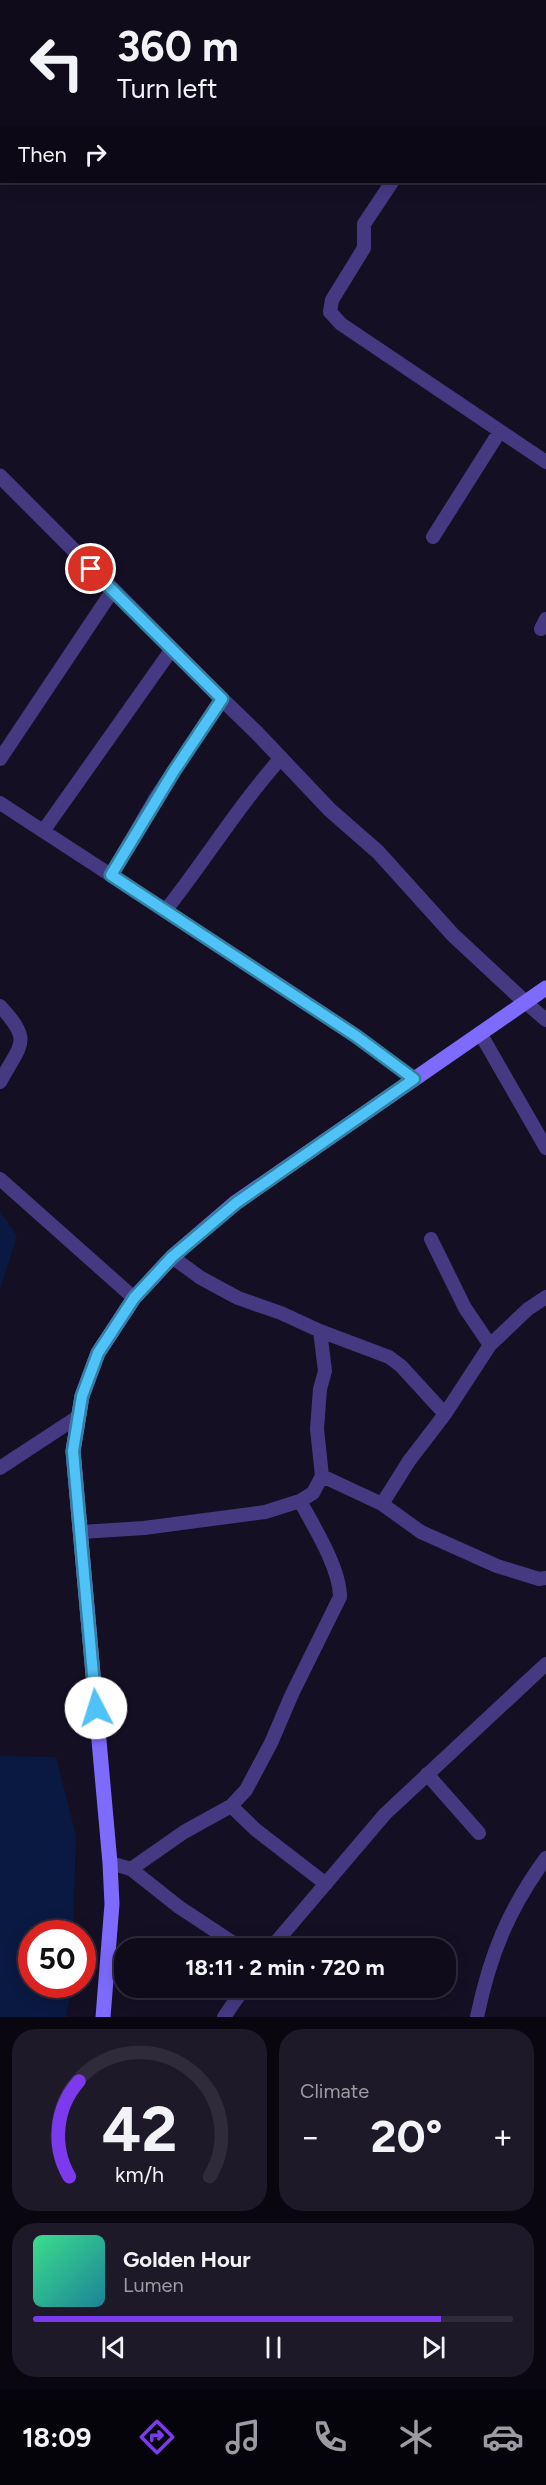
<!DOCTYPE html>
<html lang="en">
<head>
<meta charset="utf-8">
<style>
  :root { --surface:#100b1b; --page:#1e1928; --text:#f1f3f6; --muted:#9c9ba3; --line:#302b3a; --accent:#7c3aed }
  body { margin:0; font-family:Figtree,sans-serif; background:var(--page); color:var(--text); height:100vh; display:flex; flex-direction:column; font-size:22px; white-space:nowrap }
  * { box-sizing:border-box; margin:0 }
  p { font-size:20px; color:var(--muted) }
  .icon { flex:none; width:33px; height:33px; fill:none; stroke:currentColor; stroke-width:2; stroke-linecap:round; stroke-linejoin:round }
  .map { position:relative; height:2017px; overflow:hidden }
  .sheet { display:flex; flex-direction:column; gap:12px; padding:12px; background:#09060f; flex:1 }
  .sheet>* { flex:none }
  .top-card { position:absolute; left:0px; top:0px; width:546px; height:183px; box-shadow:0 3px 15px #0003,0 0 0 2px var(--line); background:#100b1b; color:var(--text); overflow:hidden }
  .speed { position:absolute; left:18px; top:1920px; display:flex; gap:12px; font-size:30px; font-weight:700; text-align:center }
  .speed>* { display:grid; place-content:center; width:78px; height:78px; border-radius:50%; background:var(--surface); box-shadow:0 3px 15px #0003,0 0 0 2px var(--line); line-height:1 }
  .speed .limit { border:9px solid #d22; background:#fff; color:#111 }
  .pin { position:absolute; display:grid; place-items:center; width:51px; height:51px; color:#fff; margin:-26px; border:3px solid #fff; border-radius:50%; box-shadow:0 2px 6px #0007 }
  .me { position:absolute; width:66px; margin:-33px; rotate:355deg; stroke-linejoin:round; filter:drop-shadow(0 0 4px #0008) }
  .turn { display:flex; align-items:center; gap:21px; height:126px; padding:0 18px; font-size:27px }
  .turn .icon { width:78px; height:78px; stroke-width:2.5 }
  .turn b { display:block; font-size:42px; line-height:51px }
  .then { display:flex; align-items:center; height:57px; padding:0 18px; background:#0003; gap:12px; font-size:22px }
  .big { font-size:45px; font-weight:700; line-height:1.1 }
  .sheet .card { flex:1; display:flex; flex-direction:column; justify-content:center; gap:9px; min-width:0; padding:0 21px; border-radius:24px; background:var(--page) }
  .sheet .dial { align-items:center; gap:0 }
  .dial svg { height:156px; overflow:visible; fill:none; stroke:var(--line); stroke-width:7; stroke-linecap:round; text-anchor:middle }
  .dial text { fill:var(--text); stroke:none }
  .song { display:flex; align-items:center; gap:18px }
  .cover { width:72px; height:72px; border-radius:9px; background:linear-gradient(135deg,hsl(150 70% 55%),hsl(190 70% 35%)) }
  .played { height:6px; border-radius:3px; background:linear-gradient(90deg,var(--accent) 85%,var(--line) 85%) }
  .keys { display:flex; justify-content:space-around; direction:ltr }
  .heat { display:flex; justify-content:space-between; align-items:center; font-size:33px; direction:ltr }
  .sheet .tiles { flex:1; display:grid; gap:12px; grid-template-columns:1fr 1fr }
  .card:last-child { grid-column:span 2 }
  .trip { position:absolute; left:114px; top:1938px; width:342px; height:60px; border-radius:24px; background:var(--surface); box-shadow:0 3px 15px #0003,0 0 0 2px var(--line); font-weight:700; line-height:60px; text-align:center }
  .tab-bar { display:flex; height:96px; justify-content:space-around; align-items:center; background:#06040b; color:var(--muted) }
  .tab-bar .icon { width:42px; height:42px }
  .tab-bar .current { color:var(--accent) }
  .tab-bar b { font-size:27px; color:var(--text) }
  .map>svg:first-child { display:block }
  .water { fill:#0a1941 }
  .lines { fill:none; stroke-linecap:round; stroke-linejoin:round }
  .minor { stroke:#453a82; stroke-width:14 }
  .tertiary { stroke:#453a82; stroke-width:15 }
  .secondary { stroke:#7e6bfd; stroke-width:15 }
  .route-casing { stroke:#337fa1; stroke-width:15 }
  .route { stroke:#4fc3f7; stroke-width:10 }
</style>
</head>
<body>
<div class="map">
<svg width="546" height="2017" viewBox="0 0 546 2017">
  <rect width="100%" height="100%" fill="#150f24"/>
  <path class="water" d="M 0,1211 L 17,1236 L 0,1289 Z
    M 0,1756 L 56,1757 L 76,1836 L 73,1933 L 32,1934 L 32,1984 L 72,1985 L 66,2017 L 0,2017 Z"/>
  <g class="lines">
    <path class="minor" d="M 150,0 L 152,2
      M 240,0 L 243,2
      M 113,2 L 114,0
      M 0,28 L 2,27
      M 0,170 L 2,168
      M 392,182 L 364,224 L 364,248 L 332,300 L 330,312 L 341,324 L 546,462
      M 433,537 L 500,431
      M 541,629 L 546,619
      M 0,759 L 113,590
      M 0,803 L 289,991 L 356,1036 L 414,1079
      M 44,830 L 172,649
      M 111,875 L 155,799 L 222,699
      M 165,911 C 205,861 238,806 281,758
      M 525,1002 L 546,1020
      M 0,1006 C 33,1042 21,1043 0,1082
      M 480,1033 L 546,1148
      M 0,1179 L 134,1298
      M 431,1239 L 465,1308 L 490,1345
      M 172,1257 L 201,1278 L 238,1298 L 281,1313 L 320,1331 L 389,1357 L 401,1366 L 445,1414
      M 0,1468 L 79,1416
      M 322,1476 L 382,1504 L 421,1532 L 497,1566 L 539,1579 L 546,1578
      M 382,1504 L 409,1461 L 445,1414 L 490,1345 L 528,1309 L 546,1297
      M 81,1532 L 144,1528 L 265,1512 L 300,1501 L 313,1493 L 322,1476 L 317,1429 L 320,1389 L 325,1371 L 320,1331
      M 427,1774 L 479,1833
      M 231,1806 L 256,1830 L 326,1884
      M 110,1863 L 131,1869 L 184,1832 L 231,1806 L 246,1790 L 271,1743 L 292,1694 L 340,1597 C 340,1568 314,1527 300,1501
      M 131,1869 L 179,1907 L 241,1948
      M 271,1948 L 385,1814 L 546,1664
      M 224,2017 L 244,1988
      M 477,2017 C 490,1955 508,1910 546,1858"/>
    <path class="tertiary" d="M 0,476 L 222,699 L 257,733 L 330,810 L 378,852 L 453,935 L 525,1002"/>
    <path class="secondary" d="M 103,2017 L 112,1904 L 110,1863 L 73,1451 L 82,1396 L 98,1353 L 134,1298 L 172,1257 L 235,1203 L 546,988"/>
  </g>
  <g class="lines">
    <g class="route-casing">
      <path id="route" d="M 91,569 L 222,699 L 174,771 L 111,875 L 356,1036 L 414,1079 L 236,1203 L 172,1257 L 134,1298 L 98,1353 L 82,1396 L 73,1451 L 96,1708"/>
    </g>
    <use href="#route" class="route"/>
  </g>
</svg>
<div class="speed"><div class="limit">50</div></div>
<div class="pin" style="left:91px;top:569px;background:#d93025"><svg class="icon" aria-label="arrive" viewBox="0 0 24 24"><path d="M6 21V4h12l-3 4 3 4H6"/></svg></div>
<svg class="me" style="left:96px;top:1708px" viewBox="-20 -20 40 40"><circle r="19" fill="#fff"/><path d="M0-13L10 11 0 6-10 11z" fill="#4fc3f7"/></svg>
<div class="trip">18:11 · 2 min · 720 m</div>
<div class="top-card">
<div class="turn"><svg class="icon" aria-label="left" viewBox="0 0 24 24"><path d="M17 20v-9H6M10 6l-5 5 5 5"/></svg><div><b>360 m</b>Turn left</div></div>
<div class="then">Then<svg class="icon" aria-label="right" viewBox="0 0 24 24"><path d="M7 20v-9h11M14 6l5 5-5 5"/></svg></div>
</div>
</div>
<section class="sheet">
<div class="tiles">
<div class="card dial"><svg viewBox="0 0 100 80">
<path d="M14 69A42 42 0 1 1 86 69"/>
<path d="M14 69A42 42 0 0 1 19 20" stroke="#7c3aed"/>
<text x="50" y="56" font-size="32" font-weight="700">42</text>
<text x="50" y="72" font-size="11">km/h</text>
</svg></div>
<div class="card"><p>Climate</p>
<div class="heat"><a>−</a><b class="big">20°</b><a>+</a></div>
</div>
<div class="card">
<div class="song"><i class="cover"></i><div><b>Golden Hour</b><p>Lumen</p></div></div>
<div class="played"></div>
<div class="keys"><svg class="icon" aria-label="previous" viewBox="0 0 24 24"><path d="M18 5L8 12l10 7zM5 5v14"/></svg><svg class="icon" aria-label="pause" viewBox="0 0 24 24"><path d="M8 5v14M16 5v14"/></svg><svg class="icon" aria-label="next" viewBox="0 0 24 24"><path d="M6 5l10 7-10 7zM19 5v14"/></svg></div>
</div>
</div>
</section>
<nav class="tab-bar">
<b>18:09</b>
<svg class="icon current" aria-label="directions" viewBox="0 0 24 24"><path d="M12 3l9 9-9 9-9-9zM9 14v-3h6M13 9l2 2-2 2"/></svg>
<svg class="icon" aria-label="music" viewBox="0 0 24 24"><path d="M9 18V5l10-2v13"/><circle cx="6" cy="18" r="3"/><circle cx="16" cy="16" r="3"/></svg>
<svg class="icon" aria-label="phone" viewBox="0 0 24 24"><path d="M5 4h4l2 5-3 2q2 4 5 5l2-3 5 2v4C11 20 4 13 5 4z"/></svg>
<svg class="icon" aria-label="climate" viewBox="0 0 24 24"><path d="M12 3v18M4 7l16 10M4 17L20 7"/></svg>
<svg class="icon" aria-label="car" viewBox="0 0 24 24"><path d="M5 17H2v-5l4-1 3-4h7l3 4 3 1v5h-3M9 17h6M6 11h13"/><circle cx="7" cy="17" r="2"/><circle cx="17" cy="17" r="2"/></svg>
</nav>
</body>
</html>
